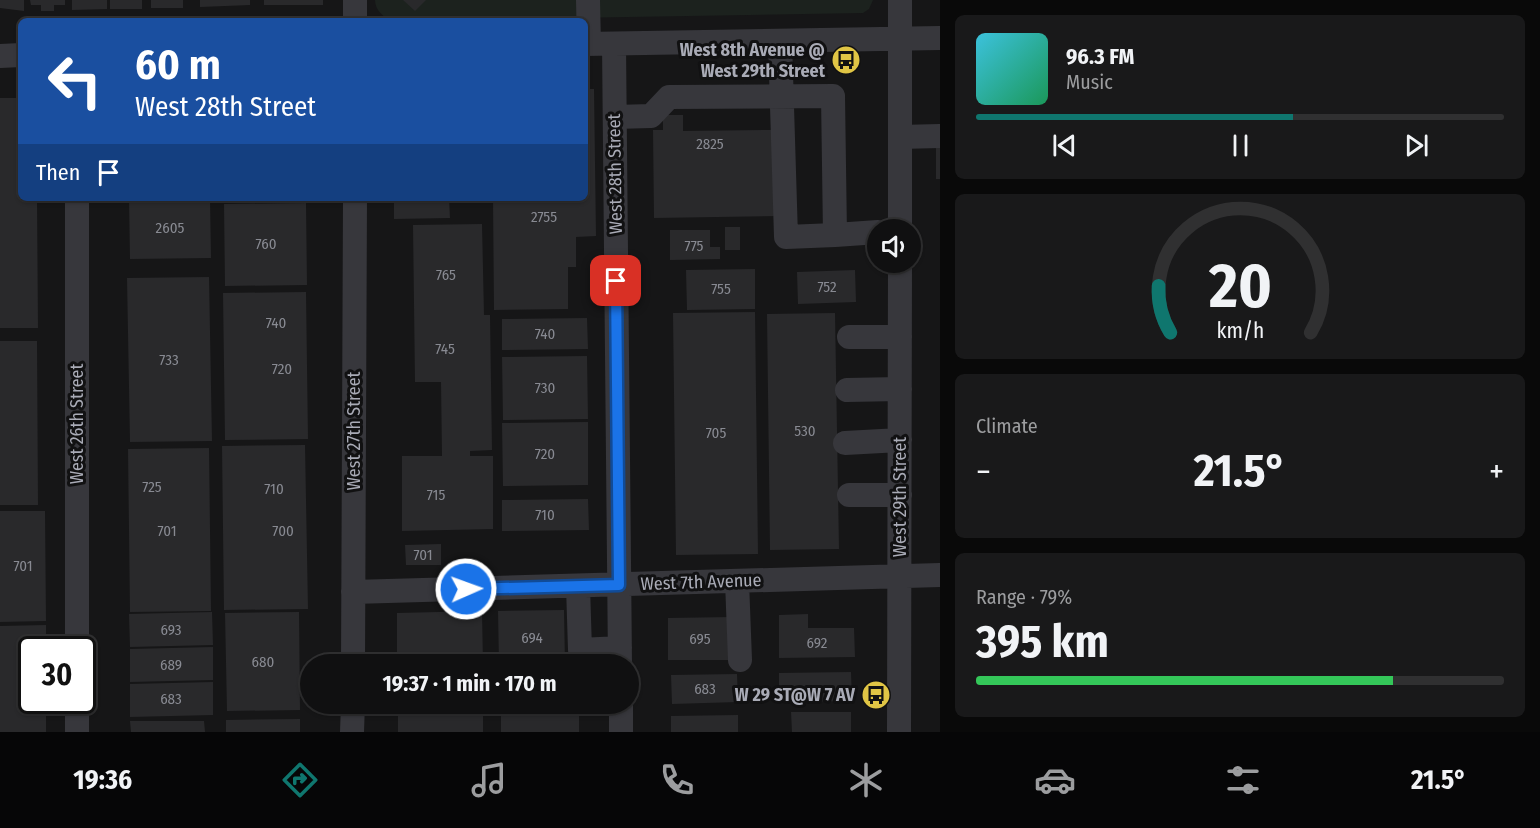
<!DOCTYPE html>
<html lang="en">
<head>
<meta charset="utf-8">
<style>
  :root { --surface:#101011; --page:#19191a; --text:#f1f3f6; --muted:#9c9d9f; --line:#303031; --accent:#0f766e }
  body { margin:0; font-family:"Fira Sans Condensed",sans-serif; background:var(--page); color:var(--text); height:100vh; display:flex; flex-direction:column; font-size:22px; white-space:nowrap }
  * { box-sizing:border-box; margin:0 }
  p { font-size:20px; color:var(--muted) }
  .icon { flex:none; width:33px; height:33px; fill:none; stroke:currentColor; stroke-width:2; stroke-linecap:round; stroke-linejoin:round }
  .map { position:relative; flex:1; overflow:hidden }
  .drawer { display:flex; flex-direction:column; gap:15px; padding:15px; background:#090909; width:600px }
  .drawer>* { flex:none }
  .top-card { position:absolute; left:18px; top:18px; width:570px; height:183px; border-radius:9px; box-shadow:0 2px 4px #0004,0 0 0 2px var(--line); background:#1a4fa0; color:#fff; overflow:hidden }
  .fabs { position:absolute; left:867px; top:219px; display:grid; gap:12px }
  .fabs a { display:grid; place-items:center; width:54px; height:54px; border-radius:50%; background:var(--surface); box-shadow:0 2px 4px #0004,0 0 0 2px var(--line); font-size:30px }
  .speed { position:absolute; left:18px; top:636px; display:flex; gap:12px; font-size:30px; font-weight:700; text-align:center }
  .speed>* { display:grid; place-content:center; width:78px; height:78px; border-radius:50%; background:var(--surface); box-shadow:0 2px 4px #0004,0 0 0 2px var(--line); line-height:1 }
  .speed .limit { border:3px solid #111; border-radius:9px; background:#fff; color:#111 }
  .pin { position:absolute; display:grid; place-items:center; width:51px; height:51px; color:#fff; margin:-26px; border-radius:12px; box-shadow:0 3px 9px #0006 }
  .me { position:absolute; width:66px; margin:-33px; rotate:88deg; stroke-linejoin:round; filter:drop-shadow(0 0 4px #0008) }
  .turn { display:flex; align-items:center; gap:21px; height:126px; padding:0 18px; font-size:27px }
  .turn .icon { width:78px; height:78px; stroke-width:2.5 }
  .turn b { display:block; font-size:42px; line-height:51px }
  .then { display:flex; align-items:center; height:57px; padding:0 18px; background:#0003; gap:12px; font-size:22px }
  .big { font-size:45px; font-weight:700; line-height:1.1 }
  .drawer .widget { flex:1; display:flex; flex-direction:column; justify-content:center; gap:9px; min-width:0; padding:0 21px; border-radius:9px; background:var(--page) }
  .drawer .dial { align-items:center; gap:0 }
  .dial svg { height:156px; overflow:visible; fill:none; stroke:var(--line); stroke-width:7; stroke-linecap:round; text-anchor:middle }
  .dial text { fill:var(--text); stroke:none }
  .song { display:flex; align-items:center; gap:18px }
  .cover { width:72px; height:72px; border-radius:9px; background:linear-gradient(135deg,hsl(190 70% 55%),hsl(150 70% 35%)) }
  .played { height:6px; border-radius:3px; background:linear-gradient(90deg,var(--accent) 60%,var(--line) 60%) }
  .keys { display:flex; justify-content:space-around; direction:ltr }
  .heat { display:flex; justify-content:space-between; align-items:center; font-size:33px; direction:ltr }
  .charge { height:9px; border-radius:4px; background:linear-gradient(90deg,#34c759 79%,var(--line) 0) }
  .trip { position:absolute; left:300px; top:654px; width:339px; height:60px; border-radius:30px; background:var(--surface); box-shadow:0 2px 4px #0004,0 0 0 2px var(--line); font-weight:700; line-height:60px; text-align:center }
  .tab-bar { display:flex; height:96px; justify-content:space-around; align-items:center; background:#060607; color:var(--muted) }
  .tab-bar .icon { width:42px; height:42px }
  .tab-bar .on { color:var(--accent) }
  .tab-bar b { font-size:27px; color:var(--text) }
  main { display:flex; flex:1; min-height:0 }
  .map>svg:first-child { display:block }
  .green { fill:#1c221e }
  .building { fill:#29292b }
  .lines { fill:none; stroke-linecap:round; stroke-linejoin:round }
  .minor { stroke:#37373c; stroke-width:24 }
  .route-casing { stroke:#114b97; stroke-width:15 }
  .route { stroke:#1a73e8; stroke-width:10 }
  .labels { text-anchor:middle; stroke-width:6; stroke-linejoin:round; paint-order:stroke }
  .number-label { font-size:15px; fill:#888a92 }
  .poi-label { font-size:18px; font-weight:bold; fill:#a9abb6; stroke:#111112; text-anchor:end }
  .street-label { font-size:18px; fill:#a9abb6; stroke:#111112 }
</style>
</head>
<body>
<main>
<div class="map">
<svg width="940" height="732" viewBox="0 0 940 732">
  <rect width="100%" height="100%" fill="#161617"/>
  <path class="green" d="M 375,0 L 873,0 L 869,9 L 863,13 L 392,21 C 383,17 375,10 375,0 Z"/>
  <path class="building" d="M 0,0 L 24,0 L 24,11 L 0,8 Z
    M 30,0 L 65,0 L 65,5 L 54,5 L 54,11 L 41,11 L 41,5 L 31,5 Z
    M 72,0 L 107,0 L 107,9 L 72,10 Z
    M 110,0 L 142,0 L 142,9 L 110,9 Z
    M 151,0 L 183,0 L 183,8 L 151,8 Z
    M 200,0 L 250,0 L 250,5 L 200,7 Z
    M 264,0 L 323,0 L 323,5 L 264,5 Z
    M 403,0 L 426,0 L 415,11 Z
    M 585,89 L 594,89 L 596,236 L 576,237 L 576,267 L 568,267 L 568,309 L 494,310 L 493,198 L 585,198 Z
    M 0,98 L 21,98 L 21,198 L 37,198 L 38,328 L 0,328 Z
    M 663,115 L 683,115 L 683,131 L 772,130 L 780,216 L 654,218 L 653,130 L 663,130 Z
    M 936,143 L 940,143 L 940,179 L 936,179 Z
    M 129,198 L 210,198 L 211,258 L 130,259 Z
    M 394,198 L 449,198 L 450,218 L 394,219 Z
    M 457,198 L 482,198 L 482,201 L 457,202 Z
    M 306,203 L 307,285 L 225,286 L 224,204 Z
    M 482,224 L 484,315 L 490,315 L 492,450 L 470,451 L 470,456 L 493,456 L 493,529 L 402,531 L 402,456 L 442,456 L 441,382 L 415,382 L 413,225 Z
    M 725,227 L 740,227 L 740,250 L 725,250 Z
    M 670,230 L 710,230 L 710,247 L 720,247 L 720,259 L 670,260 Z
    M 755,269 L 755,309 L 687,310 L 686,270 Z
    M 855,270 L 856,302 L 798,304 L 797,272 Z
    M 209,277 L 212,441 L 130,442 L 127,278 Z
    M 306,292 L 308,439 L 225,440 L 223,293 Z
    M 755,312 L 758,554 L 676,555 L 673,313 Z
    M 835,313 L 839,549 L 770,550 L 767,314 Z
    M 587,318 L 588,349 L 502,350 L 502,319 Z
    M 0,341 L 37,341 L 38,505 L 0,505 Z
    M 587,356 L 588,419 L 503,420 L 502,357 Z
    M 588,422 L 588,485 L 503,486 L 502,423 Z
    M 305,445 L 308,609 L 224,610 L 222,446 Z
    M 209,448 L 211,611 L 130,612 L 128,449 Z
    M 588,499 L 589,530 L 502,531 L 502,500 Z
    M 0,511 L 45,511 L 46,621 L 0,622 Z
    M 441,544 L 441,565 L 406,565 L 405,545 Z
    M 564,610 L 565,664 L 499,664 L 498,611 Z
    M 482,611 L 483,664 L 397,664 L 397,613 Z
    M 212,612 L 213,645 L 130,647 L 129,614 Z
    M 299,612 L 300,710 L 227,711 L 225,613 Z
    M 808,614 L 808,628 L 854,628 L 855,657 L 779,658 L 779,615 Z
    M 732,617 L 733,660 L 668,660 L 668,618 Z
    M 46,625 L 46,650 L 32,650 L 32,700 L 46,700 L 46,732 L 0,732 L 0,626 Z
    M 213,647 L 213,680 L 130,682 L 130,649 Z
    M 851,672 L 852,701 L 779,702 L 779,673 Z
    M 737,674 L 738,702 L 672,704 L 671,675 Z
    M 213,682 L 213,715 L 130,717 L 130,684 Z
    M 398,704 L 483,704 L 483,732 L 398,732 Z
    M 499,704 L 574,704 L 574,710 L 499,711 Z
    M 791,712 L 851,712 L 851,732 L 792,732 Z
    M 579,714 L 579,732 L 501,732 L 501,715 Z
    M 738,715 L 738,732 L 671,732 L 671,716 Z
    M 300,719 L 300,732 L 226,732 L 226,720 Z
    M 130,721 L 204,721 L 205,732 L 131,732 Z"/>
  <g class="lines">
    <path class="minor" d="M 355,0 L 355,21
      M 588,0 L 589,44
      M 900,0 L 900,230
      M 780,41 L 786,237 L 835,235
      M 585,44 L 940,38
      M 614,44 L 620,664
      M 0,56 L 21,55
      M 615,117 L 651,116 L 669,97 L 833,96 L 835,235 L 878,232
      M 900,137 L 940,136
      M 849,337 L 900,337
      M 847,390 L 900,389
      M 845,443 L 900,440
      M 849,495 L 900,495
      M 737,581 L 740,660
      M 578,586 L 580,650 L 620,648
      M 353,592 L 940,575
      M 77,650 L 77,198
      M 353,664 L 355,198
      M 621,704 L 621,732
      M 77,732 L 77,700
      M 352,732 L 353,704
      M 899,732 L 900,262"/>
  </g>
  <g class="lines">
    <g class="route-casing">
      <path id="route" d="M 466,589 L 619,585 L 616,281"/>
    </g>
    <use href="#route" class="route"/>
  </g>
  <defs>
    <g id="bus-disc" transform="scale(1.5)"><circle r="9.5" fill="#e0c545" stroke="#111112"/><path d="M-5-6H5V4H4V6H2V4H-2V6H-4V4H-5ZM-3.5-4V0h7V-4ZM-3.5 1.2v1.5H-2V1.2ZM2 1.2v1.5H3.5V1.2Z" fill="#111"/></g>
  </defs>
  <g fill-rule="evenodd">
    <use href="#bus-disc" x="846" y="60"/>
    <use href="#bus-disc" x="876" y="695"/>
  </g>
  <g class="labels">
    <g class="number-label">
      <text x="710" y="149">2825</text>
      <text x="544" y="222">2755</text>
      <text x="170" y="233">2605</text>
      <text x="266" y="249">760</text>
      <text x="694" y="251">775</text>
      <text x="446" y="280">765</text>
      <text x="827" y="292">752</text>
      <text x="721" y="294">755</text>
      <text x="276" y="328">740</text>
      <text x="545" y="339">740</text>
      <text x="445" y="354">745</text>
      <text x="169" y="365">733</text>
      <text x="282" y="374">720</text>
      <text x="545" y="393">730</text>
      <text x="805" y="436">530</text>
      <text x="716" y="438">705</text>
      <text x="545" y="459">720</text>
      <text x="152" y="492">725</text>
      <text x="274" y="494">710</text>
      <text x="436" y="500">715</text>
      <text x="545" y="520">710</text>
      <text x="167" y="536">701</text>
      <text x="283" y="536">700</text>
      <text x="423" y="560">701</text>
      <text x="23" y="571">701</text>
      <text x="171" y="635">693</text>
      <text x="532" y="643">694</text>
      <text x="700" y="644">695</text>
      <text x="817" y="648">692</text>
      <text x="263" y="667">680</text>
      <text x="171" y="670">689</text>
      <text x="705" y="694">683</text>
      <text x="171" y="704">683</text>
    </g>
    <g class="poi-label">
      <text x="825" y="56">West 8th Avenue @<tspan x="825" dy="21">West 29th Street</tspan></text>
      <text x="855" y="701">W 29 ST@W 7 AV</text>
    </g>
    <g class="street-label">
      <text transform="translate(615 174) rotate(-91)" y="6">West 28th Street</text>
      <text transform="translate(77 424) rotate(-90)" y="6">West 26th Street</text>
      <text transform="translate(354 431) rotate(-90)" y="6">West 27th Street</text>
      <text transform="translate(900 497) rotate(-90)" y="6">West 29th Street</text>
      <text transform="translate(701 582) rotate(-2)" y="6">West 7th Avenue</text>
    </g>
  </g>
</svg>
<div class="fabs">
<a><svg class="icon" aria-label="sound" viewBox="0 0 24 24"><path d="M4 9h4l5-4v14l-5-4H4zM17 9q2 3 0 6"/></svg></a>
</div>
<div class="speed"><div class="limit">30</div></div>
<div class="pin" style="left:616px;top:281px;background:#d93025"><svg class="icon" aria-label="arrive" viewBox="0 0 24 24"><path d="M6 21V4h12l-3 4 3 4H6"/></svg></div>
<svg class="me" style="left:466px;top:589px" viewBox="-20 -20 40 40"><circle r="17" fill="#1a73e8" stroke="#fff" stroke-width="3"/><path d="M0-11L8 9 0 5-8 9z" fill="#fff"/></svg>
<div class="trip">19:37 · 1 min · 170 m</div>
<div class="top-card">
<div class="turn"><svg class="icon" aria-label="left" viewBox="0 0 24 24"><path d="M17 20v-9H6M10 6l-5 5 5 5"/></svg><div><b>60 m</b>West 28th Street</div></div>
<div class="then">Then<svg class="icon" aria-label="arrive" viewBox="0 0 24 24"><path d="M6 21V4h12l-3 4 3 4H6"/></svg></div>
</div>
</div>
<section class="drawer">
<div class="widget">
<div class="song"><i class="cover"></i><div><b>96.3 FM</b><p>Music</p></div></div>
<div class="played"></div>
<div class="keys"><svg class="icon" aria-label="previous" viewBox="0 0 24 24"><path d="M18 5L8 12l10 7zM5 5v14"/></svg><svg class="icon" aria-label="pause" viewBox="0 0 24 24"><path d="M8 5v14M16 5v14"/></svg><svg class="icon" aria-label="next" viewBox="0 0 24 24"><path d="M6 5l10 7-10 7zM19 5v14"/></svg></div>
</div>
<div class="widget dial"><svg viewBox="0 0 100 80">
<path d="M14 69A42 42 0 1 1 86 69"/>
<path d="M14 69A42 42 0 0 1 8 45" stroke="#0f766e"/>
<text x="50" y="56" font-size="32" font-weight="700">20</text>
<text x="50" y="72" font-size="11">km/h</text>
</svg></div>
<div class="widget"><p>Climate</p>
<div class="heat"><a>−</a><b class="big">21.5°</b><a>+</a></div>
</div>
<div class="widget"><p>Range · 79%</p><b class="big">395 km</b><div class="charge"></div></div>
</section>
</main>
<nav class="tab-bar">
<b>19:36</b>
<svg class="icon on" aria-label="directions" viewBox="0 0 24 24"><path d="M12 3l9 9-9 9-9-9zM9 14v-3h6M13 9l2 2-2 2"/></svg>
<svg class="icon" aria-label="music" viewBox="0 0 24 24"><path d="M9 18V5l10-2v13"/><circle cx="6" cy="18" r="3"/><circle cx="16" cy="16" r="3"/></svg>
<svg class="icon" aria-label="phone" viewBox="0 0 24 24"><path d="M5 4h4l2 5-3 2q2 4 5 5l2-3 5 2v4C11 20 4 13 5 4z"/></svg>
<svg class="icon" aria-label="climate" viewBox="0 0 24 24"><path d="M12 3v18M4 7l16 10M4 17L20 7"/></svg>
<svg class="icon" aria-label="car" viewBox="0 0 24 24"><path d="M5 17H2v-5l4-1 3-4h7l3 4 3 1v5h-3M9 17h6M6 11h13"/><circle cx="7" cy="17" r="2"/><circle cx="17" cy="17" r="2"/></svg>
<svg class="icon" aria-label="filters" viewBox="0 0 24 24"><path d="M4 7h16M4 17h16"/><circle cx="9" cy="7" r="2"/><circle cx="15" cy="17" r="2"/></svg>
<b>21.5°</b>
</nav>
</body>
</html>
